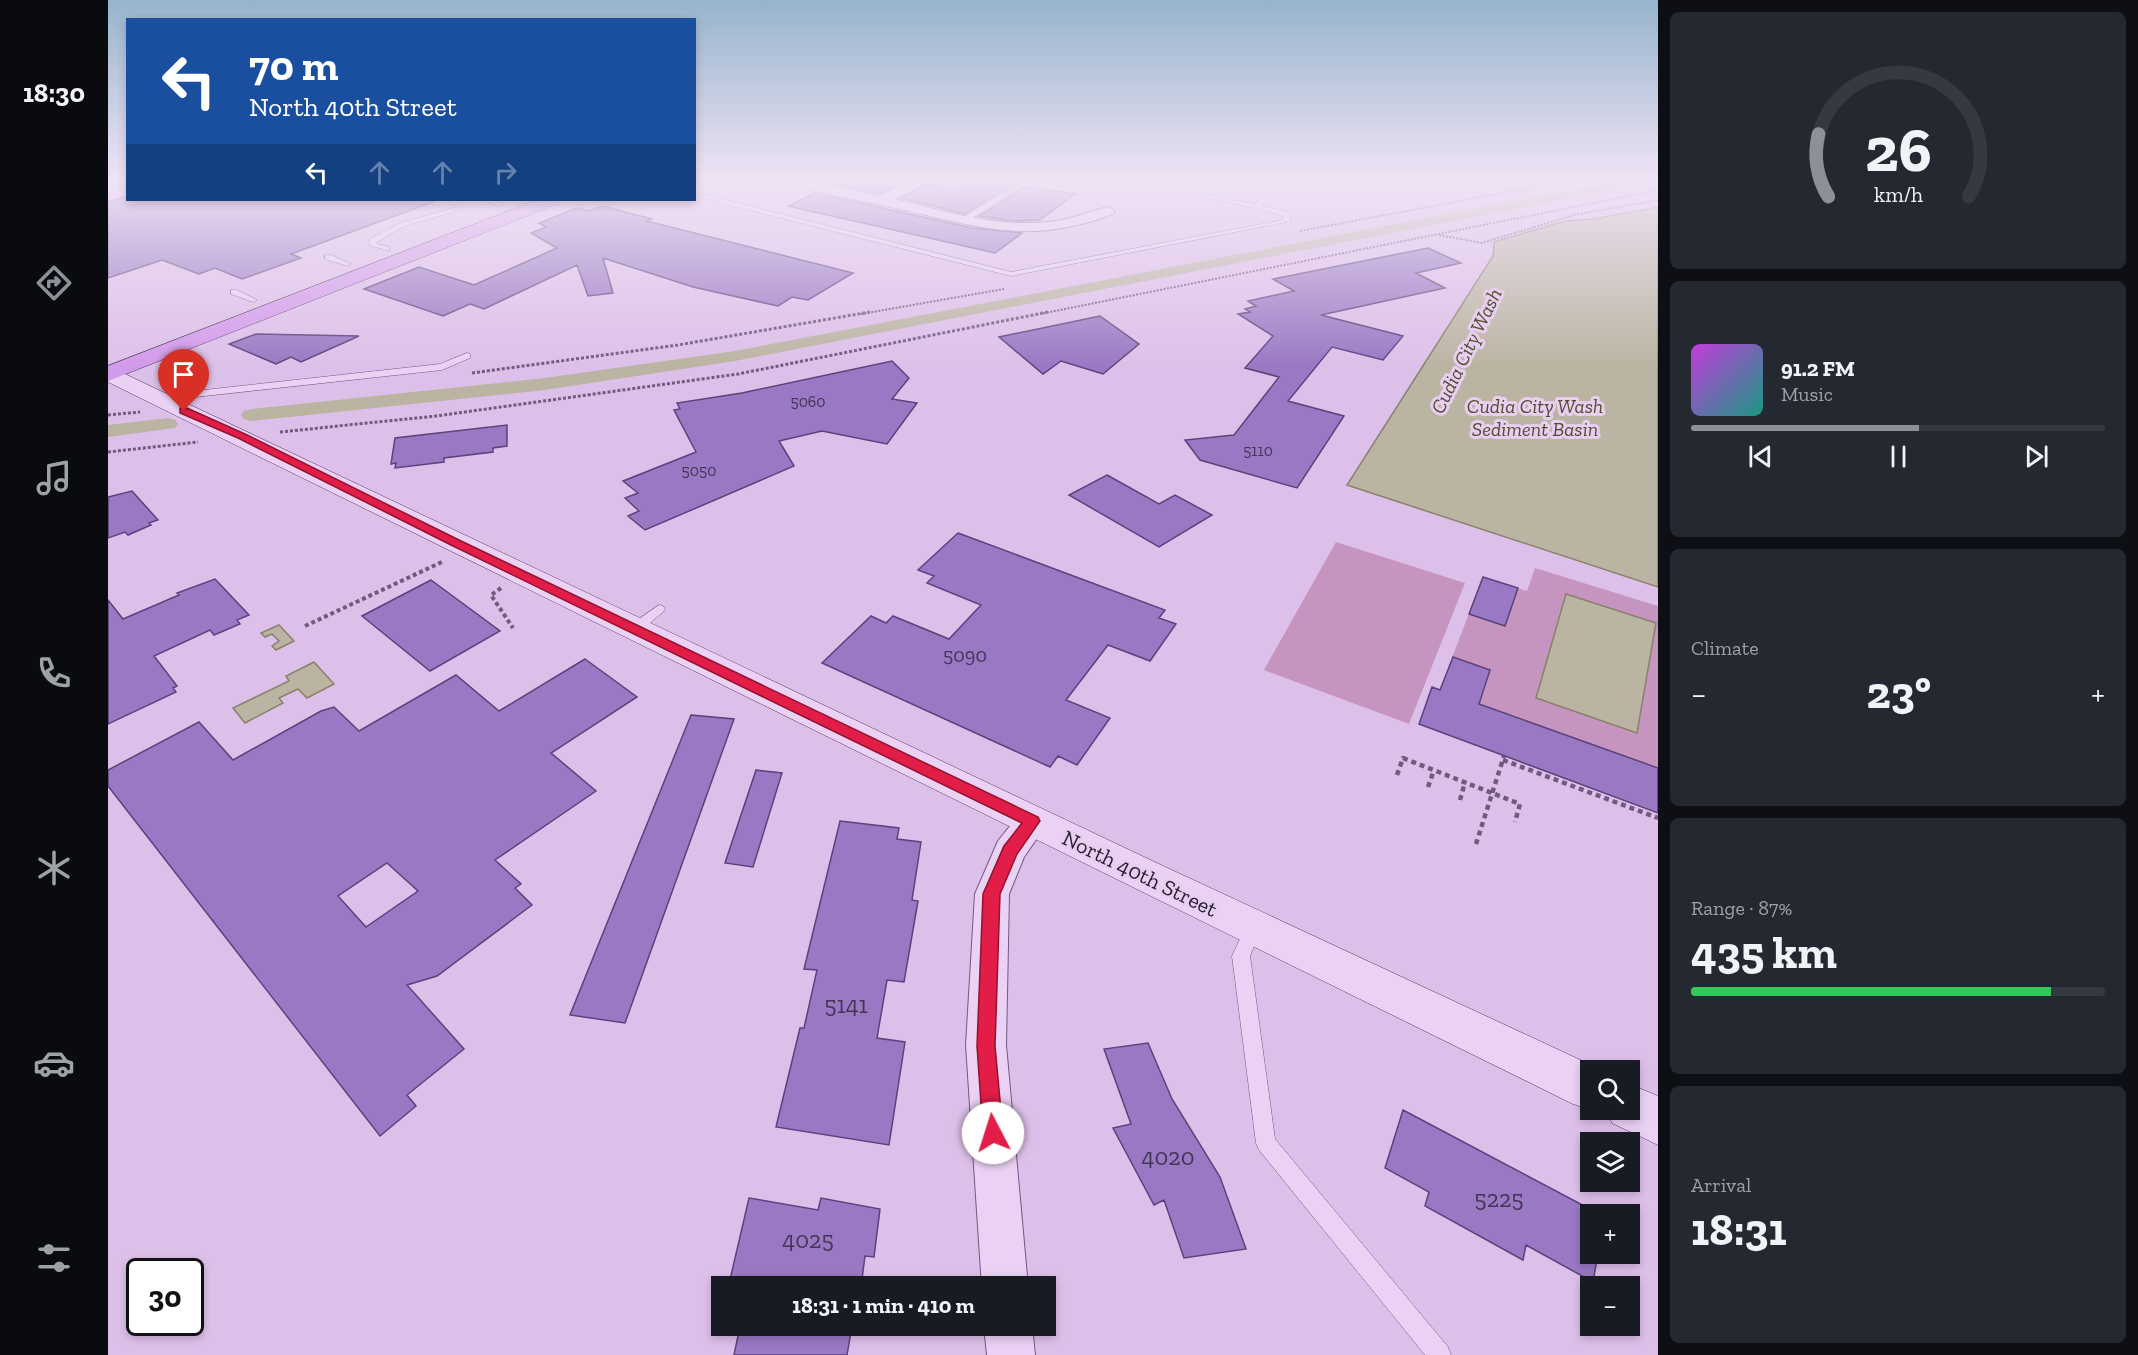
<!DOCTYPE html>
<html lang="en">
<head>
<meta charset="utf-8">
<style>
  :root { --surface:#171b24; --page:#242831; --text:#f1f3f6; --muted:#9ea1a6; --line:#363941; --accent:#8c9099 }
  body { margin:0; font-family:"Zilla Slab",serif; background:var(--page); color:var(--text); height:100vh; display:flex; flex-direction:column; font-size:22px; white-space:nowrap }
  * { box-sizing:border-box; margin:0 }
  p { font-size:20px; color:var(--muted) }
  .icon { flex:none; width:33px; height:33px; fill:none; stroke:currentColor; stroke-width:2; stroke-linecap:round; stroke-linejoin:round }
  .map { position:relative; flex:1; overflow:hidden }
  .side { display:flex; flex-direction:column; gap:12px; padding:12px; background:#0d0f14; width:480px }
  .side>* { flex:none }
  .hud { position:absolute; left:18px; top:18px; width:570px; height:183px; border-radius:0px; box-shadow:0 3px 9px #0003; background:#1a4fa0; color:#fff; overflow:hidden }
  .tools { position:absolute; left:1472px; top:1060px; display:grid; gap:12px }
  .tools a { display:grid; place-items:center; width:60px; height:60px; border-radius:0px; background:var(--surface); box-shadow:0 3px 9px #0003; font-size:30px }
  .speed { position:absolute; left:18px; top:1258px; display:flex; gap:12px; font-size:30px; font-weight:700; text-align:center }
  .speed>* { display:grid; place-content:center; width:78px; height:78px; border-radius:50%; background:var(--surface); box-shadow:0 3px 9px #0003; line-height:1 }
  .speed .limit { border:3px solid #111; border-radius:9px; background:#fff; color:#111 }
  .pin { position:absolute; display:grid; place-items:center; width:51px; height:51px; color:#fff; margin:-62px -26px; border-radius:50% 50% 50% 0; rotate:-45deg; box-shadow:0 0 6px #0007 }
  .pin .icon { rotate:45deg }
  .me { position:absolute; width:66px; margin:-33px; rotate:355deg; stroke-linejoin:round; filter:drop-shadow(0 0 4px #0008) }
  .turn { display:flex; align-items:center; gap:21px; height:126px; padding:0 24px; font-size:27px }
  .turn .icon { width:78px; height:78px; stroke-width:2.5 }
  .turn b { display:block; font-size:42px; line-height:51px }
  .lanes { display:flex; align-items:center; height:57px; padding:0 24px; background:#0003; justify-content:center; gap:30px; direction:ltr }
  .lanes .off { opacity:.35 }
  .big { font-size:45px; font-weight:700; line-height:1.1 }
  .side .widget { flex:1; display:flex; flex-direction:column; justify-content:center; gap:9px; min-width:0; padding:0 21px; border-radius:9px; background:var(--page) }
  .side .dial { align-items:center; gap:0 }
  .dial svg { height:156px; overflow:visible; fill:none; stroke:var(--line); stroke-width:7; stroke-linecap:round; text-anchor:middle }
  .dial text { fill:var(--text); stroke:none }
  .song { display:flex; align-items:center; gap:18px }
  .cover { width:72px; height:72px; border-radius:9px; background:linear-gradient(135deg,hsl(290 70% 55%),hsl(170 70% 35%)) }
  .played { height:6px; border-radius:3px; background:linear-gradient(90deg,var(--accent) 55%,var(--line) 55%) }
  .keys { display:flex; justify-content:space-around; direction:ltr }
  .heat { display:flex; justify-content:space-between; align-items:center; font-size:33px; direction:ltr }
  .charge { height:9px; border-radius:4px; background:linear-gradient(90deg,#34c759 87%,var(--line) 0) }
  .trip { position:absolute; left:603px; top:1276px; width:345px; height:60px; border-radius:0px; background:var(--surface); box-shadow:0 3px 9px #0003; font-weight:700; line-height:60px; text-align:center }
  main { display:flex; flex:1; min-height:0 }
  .tab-bar { display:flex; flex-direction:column; width:108px; justify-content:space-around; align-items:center; background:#090b0e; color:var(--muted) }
  .tab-bar .icon { width:42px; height:42px }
  .tab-bar .on { color:var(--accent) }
  .tab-bar b { font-size:27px; color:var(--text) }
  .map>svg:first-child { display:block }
  .green { fill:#c695bf }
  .water { fill:#bbb4a2; stroke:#88816b; stroke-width:1.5 }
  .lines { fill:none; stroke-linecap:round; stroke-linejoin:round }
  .canal { fill:#bbb4a2; fill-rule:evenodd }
  .building { fill:#9979c4; stroke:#5a427d; stroke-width:1.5; fill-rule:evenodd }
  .service-casing { stroke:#6f5a80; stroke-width:1 }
  .minor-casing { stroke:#6f5a80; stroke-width:2 }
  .secondary-casing { stroke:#503d62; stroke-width:1 }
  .primary-casing { stroke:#3d2e4e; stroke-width:1 }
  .path-far3 { stroke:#6f5a80; stroke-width:2; stroke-dasharray:2 1.5; stroke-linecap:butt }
  .path-far2 { stroke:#6f5a80; stroke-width:3; stroke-dasharray:3 2; stroke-linecap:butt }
  .path-far1 { stroke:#6f5a80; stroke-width:4; stroke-dasharray:4 3; stroke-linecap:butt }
  .path { stroke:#6f5a80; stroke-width:4.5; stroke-dasharray:5 4; stroke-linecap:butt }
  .service { fill:#ebd2f5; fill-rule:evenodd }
  .minor { fill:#ebd2f5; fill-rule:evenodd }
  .secondary { fill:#ebd2f5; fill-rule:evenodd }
  .primary { fill:#d29aea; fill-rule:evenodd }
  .route { fill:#e11d48; stroke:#92132f; stroke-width:1.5 }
  .labels { text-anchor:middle; stroke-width:6; stroke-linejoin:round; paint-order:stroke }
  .far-number-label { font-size:16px; fill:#443456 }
  .far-water-label { font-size:20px; font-style:italic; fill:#504e2d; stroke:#e8cff1 }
  .number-label { font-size:20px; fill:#443456 }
  .street-label { font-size:22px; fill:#271d31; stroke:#e8cff1 }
  .near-number-label { font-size:24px; fill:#443456 }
</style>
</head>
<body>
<main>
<nav class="tab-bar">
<b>18:30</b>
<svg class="icon on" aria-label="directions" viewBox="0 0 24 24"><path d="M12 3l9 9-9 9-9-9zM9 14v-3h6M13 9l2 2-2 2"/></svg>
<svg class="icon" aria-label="music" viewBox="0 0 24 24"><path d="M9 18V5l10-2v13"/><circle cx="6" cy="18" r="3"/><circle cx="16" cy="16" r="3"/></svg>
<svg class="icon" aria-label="phone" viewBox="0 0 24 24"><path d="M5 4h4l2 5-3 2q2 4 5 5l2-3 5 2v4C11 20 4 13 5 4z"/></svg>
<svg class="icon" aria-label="climate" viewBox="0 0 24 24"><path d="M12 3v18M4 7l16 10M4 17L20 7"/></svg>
<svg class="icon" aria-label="car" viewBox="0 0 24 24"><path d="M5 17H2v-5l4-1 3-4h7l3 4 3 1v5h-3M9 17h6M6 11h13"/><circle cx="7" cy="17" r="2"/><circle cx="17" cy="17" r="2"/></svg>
<svg class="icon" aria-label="filters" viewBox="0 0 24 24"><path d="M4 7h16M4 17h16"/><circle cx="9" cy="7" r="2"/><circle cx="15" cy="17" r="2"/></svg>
</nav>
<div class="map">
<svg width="1550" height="1355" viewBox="0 0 1550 1355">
  <rect width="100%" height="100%" fill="#ddc0e9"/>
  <path class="green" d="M 1228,542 L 1357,583 L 1301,724 L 1156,670 Z
    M 1427,568 L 1550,606 L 1550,813 L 1311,724 L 1324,687 L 1332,689 L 1375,577 L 1419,591 Z"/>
  <path class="water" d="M 1550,207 L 1550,587 L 1239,485 L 1385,256 L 1386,242 L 1457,221 L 1486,219 Z
    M 1458,594 L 1548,623 L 1529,733 L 1428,698 Z
    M 171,625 L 186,641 L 168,650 L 164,646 L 171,641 L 164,634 L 157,637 L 153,633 Z
    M 206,662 L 226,684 L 199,698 L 190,689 L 171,698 L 175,703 L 137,723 L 125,708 L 181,681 L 178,676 Z"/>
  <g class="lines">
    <path class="canal" d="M 1528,178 L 1550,178 L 1550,181 L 627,361 L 437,390 L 143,421 L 136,419 L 133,415 L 136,411 L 143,409 L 437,378 L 627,351 Z
      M 60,418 L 67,420 L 70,424 L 67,428 L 0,437 L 0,425 Z"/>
  </g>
  <path class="building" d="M 739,178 L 788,178 L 798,180 L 772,194 L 726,184 Z
    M 869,178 L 905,184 L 857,214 L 793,198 L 819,184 L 845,190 Z
    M 917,187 L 967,194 L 932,220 L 906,221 L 871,216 Z
    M 707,193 L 864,228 L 914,233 L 887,253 L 680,206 Z
    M 20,196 L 20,200 L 325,200 L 325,202 L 183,254 L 193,258 L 134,279 L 107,268 L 91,274 L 54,260 L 0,278 L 0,202 Z
    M 494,206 L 544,219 L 539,221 L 745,273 L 700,300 L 684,297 L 670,306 L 585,287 L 495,258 L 505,293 L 480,296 L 469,265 L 376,309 L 362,304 L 335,316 L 256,289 L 311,267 L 366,285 L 449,248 L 423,233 L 438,227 L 431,223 L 469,208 L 482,211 Z
    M 1320,248 L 1353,263 L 1308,273 L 1337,288 L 1213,315 L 1295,336 L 1275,360 L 1224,347 L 1180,401 L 1236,416 L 1189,488 L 1092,460 L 1077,440 L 1126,435 L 1171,377 L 1137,368 L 1165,336 L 1130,314 L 1142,312 L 1137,309 L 1148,306 L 1140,301 L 1186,291 L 1165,279 Z
    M 992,316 L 1031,344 L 995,374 L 953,361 L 935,374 L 891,337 Z
    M 148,334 L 251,336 L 193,362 L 183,357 L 168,364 L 121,344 Z
    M 784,361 L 801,378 L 784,399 L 809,403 L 779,444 L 714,431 L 671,441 L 686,466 L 537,530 L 520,516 L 531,511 L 517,498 L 530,493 L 515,481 L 588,452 L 566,410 L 572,409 L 569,403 L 634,393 Z
    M 399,425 L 399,446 L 385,448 L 385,452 L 336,458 L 336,462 L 287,468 L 288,463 L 283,464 L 287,438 Z
    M 999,475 L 1051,504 L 1067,495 L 1104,515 L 1051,547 L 961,495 Z
    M 24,491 L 50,520 L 41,523 L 43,525 L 20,535 L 17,532 L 0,538 L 0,497 Z
    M 850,533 L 1057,610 L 1051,618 L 1068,624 L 1042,661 L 1000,645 L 958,700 L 1002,718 L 969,765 L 950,756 L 942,767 L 714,663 L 763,616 L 778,623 L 785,616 L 841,639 L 873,605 L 819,583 L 826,576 L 810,570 Z
    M 1375,577 L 1410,588 L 1397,626 L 1361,614 Z
    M 107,579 L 141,615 L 129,620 L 132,624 L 106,635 L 102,630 L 46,656 L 69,686 L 65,688 L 68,692 L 0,724 L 0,600 L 15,619 L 71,595 L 69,593 Z
    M 323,580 L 392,631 L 322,671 L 254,616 Z
    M 1345,657 L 1382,670 L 1371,704 L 1550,768 L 1550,813 L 1311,724 L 1324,687 L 1332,690 Z
    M 477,659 L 529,697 L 443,753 L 488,791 L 387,860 L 413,884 L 407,888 L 424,905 L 329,976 L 299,985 L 356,1049 L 299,1095 L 308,1106 L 272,1136 L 0,786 L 0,770 L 91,722 L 125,760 L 213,711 L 226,707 L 251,731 L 348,675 L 391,711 ZM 279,863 L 310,891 L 258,927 L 230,896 Z
    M 583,715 L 626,719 L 517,1023 L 462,1015 Z
    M 648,770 L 674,773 L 645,867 L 617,863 Z
    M 732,821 L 791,828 L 789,839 L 813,842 L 804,900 L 810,901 L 796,982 L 779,980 L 769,1038 L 797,1042 L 781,1145 L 668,1127 L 692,1028 L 696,1028 L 709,970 L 696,969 Z
    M 1040,1043 L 1064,1099 L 1112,1177 L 1138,1249 L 1076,1258 L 1056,1200 L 1046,1205 L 1005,1128 L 1023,1124 L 996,1049 Z
    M 1295,1110 L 1482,1209 L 1482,1254 L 1490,1254 L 1485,1282 L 1418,1245 L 1415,1260 L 1317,1206 L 1321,1192 L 1277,1168 Z
    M 641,1198 L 710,1210 L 713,1198 L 772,1209 L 766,1257 L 757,1256 L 753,1287 L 641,1287 L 621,1284 Z
    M 632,1326 L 744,1326 L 739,1355 L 626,1355 Z"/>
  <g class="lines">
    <g class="service-casing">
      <path id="service" d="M 20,178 L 20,181 L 0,187 L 0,183 Z
        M 709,178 L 716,178 L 702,185 L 697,184 Z
        M 920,178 L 927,178 L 858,222 L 851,220 Z
        M 1003,178 L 1014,178 L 1147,204 L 1177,178 L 1183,178 L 1153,205 L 1182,213 L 1183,221 L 903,276 L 586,196 L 586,192 L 903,272 L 1175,220 L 1175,216 L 1147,208 Z
        M 377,200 L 385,200 L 395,205 L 389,206 Z
        M 350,207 L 352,208 L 352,210 L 297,226 L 269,242 L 269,244 L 281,247 L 281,251 L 261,245 L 262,239 L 292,223 Z
        M 217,255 L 223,255 L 243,264 L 239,266 L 217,259 Z
        M 123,290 L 129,290 L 149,300 L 145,302 L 123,294 Z
        M 359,353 L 362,354 L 362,358 L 334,370 L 51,401 L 46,398 L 51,395 L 332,364 Z
        M 551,605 L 555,606 L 557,609 L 555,612 L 531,632 L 521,632 L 520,629 L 521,626 Z
        M 1145,922 L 1151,924 L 1153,929 L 1142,956 L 1167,1139 L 1340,1347 L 1343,1355 L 1317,1355 L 1151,1150 L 1148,1143 L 1124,956 L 1139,924 Z"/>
    </g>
    <g class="minor-casing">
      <path id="minor" d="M 669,178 L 690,178 L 772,196 L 806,178 L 823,178 L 821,181 L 787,199 C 838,212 893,229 947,221 C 965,219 982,211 1000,207 L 1007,211 L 1005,214 C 915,248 865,224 778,206 C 742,199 706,191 671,181 Z
        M 1217,178 L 1262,178 L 1255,182 L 1222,185 L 1217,184 L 1215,181 Z
        M 925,808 L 937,812 L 941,821 L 916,857 L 901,894 L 898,1045 L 920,1287 L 874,1287 L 858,1045 L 867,894 L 890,841 L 913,812 Z
        M 876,1326 L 924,1326 L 927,1355 L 879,1355 Z"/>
    </g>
    <g class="secondary-casing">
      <path id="secondary" d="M 0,366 L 1053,865 L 1496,1071 L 1482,1071 L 1484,1110 L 1465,1104 L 0,382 Z
        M 1521,1084 L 1550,1096 L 1550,1145 L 1504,1123 L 1499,1110 L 1521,1110 Z"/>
    </g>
    <g class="primary-casing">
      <path id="primary" d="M 429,200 L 451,200 L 449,204 L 0,381 L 0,366 Z"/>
    </g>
    <path class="path-far3" d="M 1192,231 L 1475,178
      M 1331,235 L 1374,243 L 1466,215 L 1550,200
      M 753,314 L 896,289
      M 932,314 L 1550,190"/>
    <path class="path-far2" d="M 364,373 L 570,345 L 762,312
      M 0,415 L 32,412
      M 172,432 L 328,416 L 630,374 L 940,312
      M 0,452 L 90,442"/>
    <path class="path-far1" d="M 393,588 L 383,595 L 405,628
      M 197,626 L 336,561"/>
    <path class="path" d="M 1395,760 L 1550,818
      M 1289,775 L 1295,758 L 1412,804 L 1407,822
      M 1320,787 L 1326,770
      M 1352,800 L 1357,782
      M 1368,844 L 1396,756"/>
    <use href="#service" class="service"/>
    <use href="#minor" class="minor"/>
    <use href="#secondary" class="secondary"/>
    <use href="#primary" class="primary"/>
  </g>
  <linearGradient id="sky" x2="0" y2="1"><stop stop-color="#96b4cc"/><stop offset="0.49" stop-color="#f0e3f5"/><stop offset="1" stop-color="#f0e3f5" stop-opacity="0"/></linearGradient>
  <rect width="1550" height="367" fill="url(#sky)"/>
  <path class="route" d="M 72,408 L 79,408 L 137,434 L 351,540 L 930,817 L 932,821 L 909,854 L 892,894 L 887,1046 L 895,1133 L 892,1140 L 885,1143 L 878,1140 L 875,1133 L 869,1046 L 875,894 L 896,846 L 914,823 L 343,545 L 130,438 L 72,413 Z"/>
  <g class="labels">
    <g class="far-number-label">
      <text x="700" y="407">5060</text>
      <text x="1150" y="456">5110</text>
      <text x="591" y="476">5050</text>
    </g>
    <g class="far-water-label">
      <text transform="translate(1358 351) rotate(-64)" y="7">Cudia City Wash</text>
      <text x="1427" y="413">Cudia City Wash<tspan x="1427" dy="23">Sediment Basin</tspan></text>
    </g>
    <g class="number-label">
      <text x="857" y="662">5090</text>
    </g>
    <g class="street-label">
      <text transform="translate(1032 873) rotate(26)" y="8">North 40th Street</text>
    </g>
    <g class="near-number-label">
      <text x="738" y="1013">5141</text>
      <text x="1060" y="1165">4020</text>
      <text x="1391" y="1207">5225</text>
      <text x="700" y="1248">4025</text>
    </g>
  </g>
</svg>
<div class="tools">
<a><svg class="icon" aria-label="search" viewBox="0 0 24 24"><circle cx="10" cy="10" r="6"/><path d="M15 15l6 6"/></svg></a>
<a><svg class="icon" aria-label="layers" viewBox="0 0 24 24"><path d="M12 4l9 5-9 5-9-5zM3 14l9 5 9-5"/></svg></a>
<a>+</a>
<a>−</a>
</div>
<div class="speed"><div class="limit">30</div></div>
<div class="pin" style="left:76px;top:411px;background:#d93025"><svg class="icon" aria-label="arrive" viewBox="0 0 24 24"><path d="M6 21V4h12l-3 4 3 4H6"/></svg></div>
<svg class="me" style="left:885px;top:1133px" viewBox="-20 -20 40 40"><circle r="19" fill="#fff"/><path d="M0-13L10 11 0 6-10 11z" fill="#e11d48"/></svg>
<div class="trip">18:31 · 1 min · 410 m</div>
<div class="hud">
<div class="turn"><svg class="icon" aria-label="left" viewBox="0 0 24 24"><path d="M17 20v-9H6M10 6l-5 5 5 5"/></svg><div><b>70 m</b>North 40th Street</div></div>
<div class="lanes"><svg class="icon" aria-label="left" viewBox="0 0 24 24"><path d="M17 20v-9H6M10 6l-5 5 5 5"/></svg><svg class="icon off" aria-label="ahead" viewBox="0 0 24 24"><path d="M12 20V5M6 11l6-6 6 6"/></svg><svg class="icon off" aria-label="ahead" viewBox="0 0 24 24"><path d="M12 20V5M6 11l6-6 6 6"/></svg><svg class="icon off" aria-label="right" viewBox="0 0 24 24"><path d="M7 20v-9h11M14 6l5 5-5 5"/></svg></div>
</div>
</div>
<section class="side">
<div class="widget dial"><svg viewBox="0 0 100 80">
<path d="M14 69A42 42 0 1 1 86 69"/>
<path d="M14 69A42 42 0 0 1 9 37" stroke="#8c9099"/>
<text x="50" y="56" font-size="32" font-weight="700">26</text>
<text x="50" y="72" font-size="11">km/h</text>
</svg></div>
<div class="widget">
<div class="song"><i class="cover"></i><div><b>91.2 FM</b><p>Music</p></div></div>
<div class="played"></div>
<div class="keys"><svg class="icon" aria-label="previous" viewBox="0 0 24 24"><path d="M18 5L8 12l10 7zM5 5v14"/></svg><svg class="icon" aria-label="pause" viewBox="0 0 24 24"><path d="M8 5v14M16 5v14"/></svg><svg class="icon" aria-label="next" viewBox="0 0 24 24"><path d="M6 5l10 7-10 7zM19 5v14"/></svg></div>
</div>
<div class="widget"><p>Climate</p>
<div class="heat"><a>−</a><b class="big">23°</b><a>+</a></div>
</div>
<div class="widget"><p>Range · 87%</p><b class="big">435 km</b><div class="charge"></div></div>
<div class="widget"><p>Arrival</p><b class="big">18:31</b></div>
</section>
</main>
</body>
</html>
